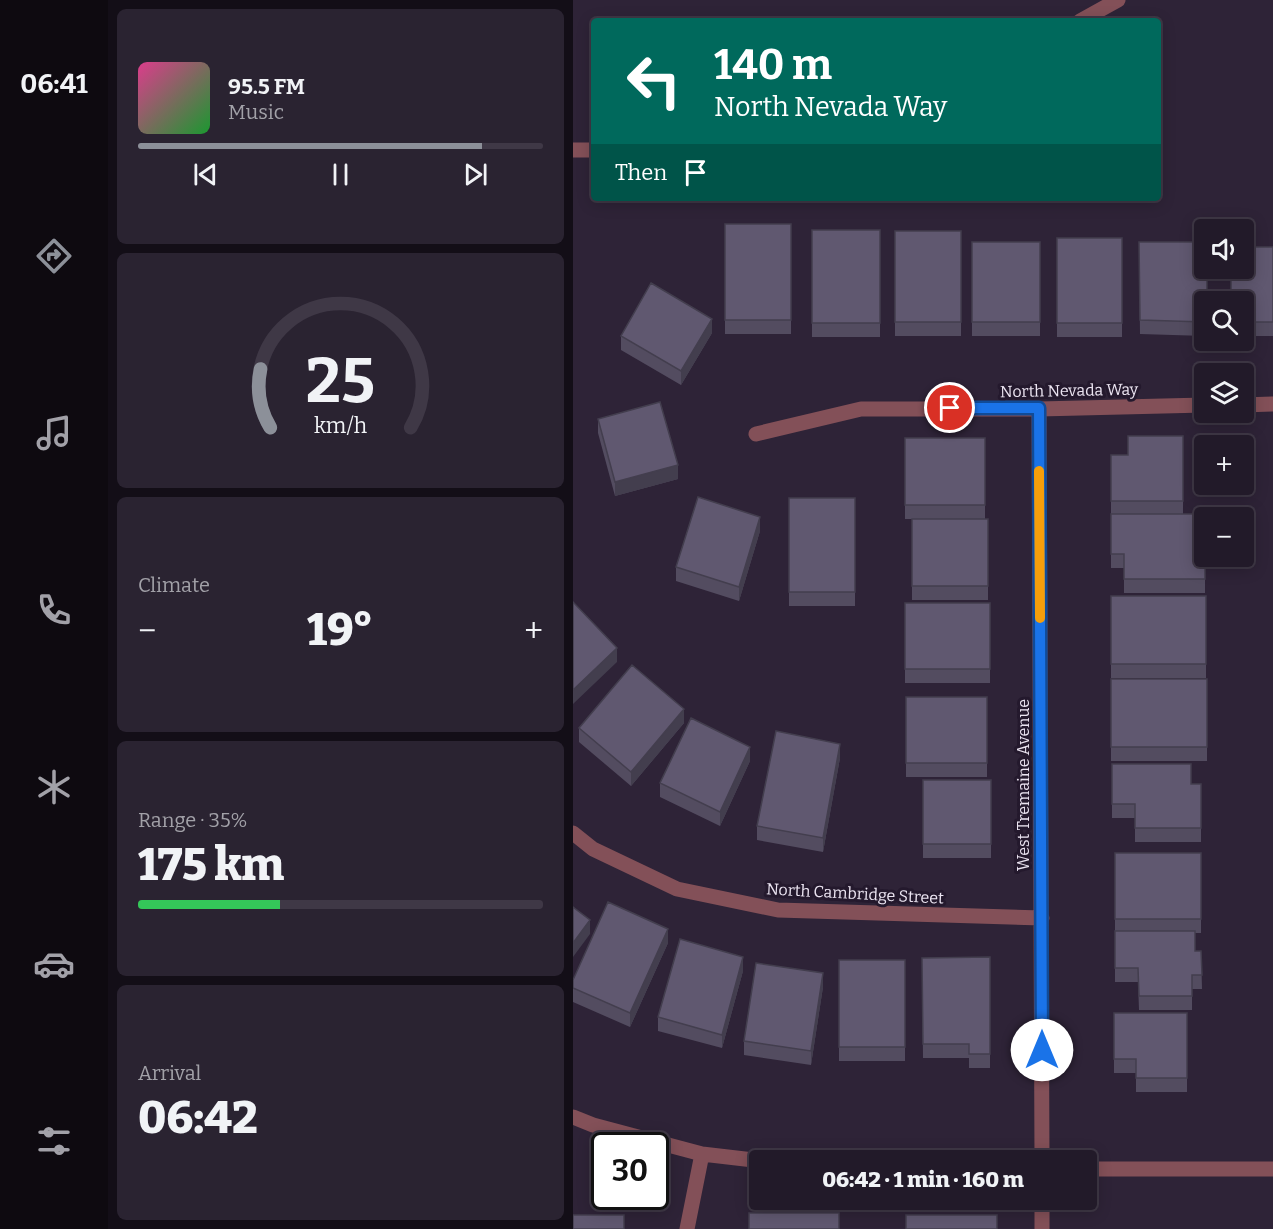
<!DOCTYPE html>
<html lang="en">
<head>
<meta charset="utf-8">
<style>
  :root { --surface:#221a29; --page:#2a2331; --text:#f1f3f6; --muted:#a2a1a8; --line:#3f3846; --accent:#8c9099 }
  body { margin:0; font-family:Bitter,serif; background:var(--page); color:var(--text); height:100vh; display:flex; flex-direction:column; font-size:22px; white-space:nowrap }
  * { box-sizing:border-box; margin:0 }
  p { font-size:20px; color:var(--muted) }
  .icon { flex:none; width:33px; height:33px; fill:none; stroke:currentColor; stroke-width:2; stroke-linecap:round; stroke-linejoin:round }
  .map { position:relative; flex:1; overflow:hidden }
  .panel { display:flex; flex-direction:column; gap:9px; padding:9px; background:#130e17; width:465px }
  .panel>* { flex:none }
  .hud { position:absolute; left:18px; top:18px; width:570px; height:183px; border-radius:6px; box-shadow:0 3px 15px #0003,0 0 0 2px var(--line); background:#00695c; color:#fff; overflow:hidden }
  .tools { position:absolute; left:621px; top:219px; display:grid; gap:12px }
  .tools a { display:grid; place-items:center; width:60px; height:60px; border-radius:6px; background:var(--surface); box-shadow:0 3px 15px #0003,0 0 0 2px var(--line); font-size:30px }
  .speed { position:absolute; left:18px; top:1132px; display:flex; gap:12px; font-size:30px; font-weight:700; text-align:center }
  .speed>* { display:grid; place-content:center; width:78px; height:78px; border-radius:50%; background:var(--surface); box-shadow:0 3px 15px #0003,0 0 0 2px var(--line); line-height:1 }
  .speed .limit { border:3px solid #111; border-radius:9px; background:#fff; color:#111 }
  .pin { position:absolute; display:grid; place-items:center; width:51px; height:51px; color:#fff; margin:-26px; border:3px solid #fff; border-radius:50%; box-shadow:0 2px 6px #0007 }
  .me { position:absolute; width:66px; margin:-33px; rotate:0deg; stroke-linejoin:round; filter:drop-shadow(0 0 4px #0008) }
  .turn { display:flex; align-items:center; gap:21px; height:126px; padding:0 24px; font-size:27px }
  .turn .icon { width:78px; height:78px; stroke-width:2.5 }
  .turn b { display:block; font-size:42px; line-height:51px }
  .then { display:flex; align-items:center; height:57px; padding:0 24px; background:#0003; gap:12px; font-size:22px }
  .big { font-size:45px; font-weight:800; line-height:1.1 }
  .panel .tile { flex:1; display:flex; flex-direction:column; justify-content:center; gap:9px; min-width:0; padding:0 21px; border-radius:9px; background:var(--page) }
  .panel .dial { align-items:center; gap:0 }
  .dial svg { height:156px; overflow:visible; fill:none; stroke:var(--line); stroke-width:7; stroke-linecap:round; text-anchor:middle }
  .dial text { fill:var(--text); stroke:none }
  .song { display:flex; align-items:center; gap:18px }
  .cover { width:72px; height:72px; border-radius:9px; background:linear-gradient(135deg,hsl(330 70% 55%),hsl(130 70% 35%)) }
  .played { height:6px; border-radius:3px; background:linear-gradient(90deg,var(--accent) 85%,var(--line) 85%) }
  .keys { display:flex; justify-content:space-around; direction:ltr }
  .heat { display:flex; justify-content:space-between; align-items:center; font-size:33px; direction:ltr }
  .charge { height:9px; border-radius:4px; background:linear-gradient(90deg,#34c759 35%,var(--line) 0) }
  .trip { position:absolute; left:176px; top:1150px; width:348px; height:60px; border-radius:6px; background:var(--surface); box-shadow:0 3px 15px #0003,0 0 0 2px var(--line); font-weight:800; line-height:60px; text-align:center }
  main { display:flex; flex:1; min-height:0 }
  .tab-bar { display:flex; flex-direction:column; width:108px; justify-content:space-around; align-items:center; background:#0e0a10; color:var(--muted) }
  .tab-bar .icon { width:42px; height:42px }
  .tab-bar .on { color:var(--accent) }
  .tab-bar b { font-size:27px; color:var(--text) }
  .map>svg:first-child { display:block }
  .lines { fill:none; stroke-linecap:round; stroke-linejoin:round }
  .minor { stroke:#835058; stroke-width:15 }
  .wall { fill:#534c60 }
  .shaded-wall { fill:#433e4e }
  .building { fill:#605870; stroke:#433e4e; stroke-width:1.5 }
  .route-casing { stroke:#114b97; stroke-width:15 }
  .route { stroke:#1a73e8; stroke-width:10 }
  .slow { stroke:#f59e0b; stroke-width:10 }
  .labels { text-anchor:middle; stroke-width:6; stroke-linejoin:round; paint-order:stroke }
  .street-label { font-size:16px; fill:#ebe4f1; stroke:#24192d }
</style>
</head>
<body>
<main>
<nav class="tab-bar">
<b>06:41</b>
<svg class="icon on" aria-label="directions" viewBox="0 0 24 24"><path d="M12 3l9 9-9 9-9-9zM9 14v-3h6M13 9l2 2-2 2"/></svg>
<svg class="icon" aria-label="music" viewBox="0 0 24 24"><path d="M9 18V5l10-2v13"/><circle cx="6" cy="18" r="3"/><circle cx="16" cy="16" r="3"/></svg>
<svg class="icon" aria-label="phone" viewBox="0 0 24 24"><path d="M5 4h4l2 5-3 2q2 4 5 5l2-3 5 2v4C11 20 4 13 5 4z"/></svg>
<svg class="icon" aria-label="climate" viewBox="0 0 24 24"><path d="M12 3v18M4 7l16 10M4 17L20 7"/></svg>
<svg class="icon" aria-label="car" viewBox="0 0 24 24"><path d="M5 17H2v-5l4-1 3-4h7l3 4 3 1v5h-3M9 17h6M6 11h13"/><circle cx="7" cy="17" r="2"/><circle cx="17" cy="17" r="2"/></svg>
<svg class="icon" aria-label="filters" viewBox="0 0 24 24"><path d="M4 7h16M4 17h16"/><circle cx="9" cy="7" r="2"/><circle cx="15" cy="17" r="2"/></svg>
</nav>
<section class="panel">
<div class="tile">
<div class="song"><i class="cover"></i><div><b>95.5 FM</b><p>Music</p></div></div>
<div class="played"></div>
<div class="keys"><svg class="icon" aria-label="previous" viewBox="0 0 24 24"><path d="M18 5L8 12l10 7zM5 5v14"/></svg><svg class="icon" aria-label="pause" viewBox="0 0 24 24"><path d="M8 5v14M16 5v14"/></svg><svg class="icon" aria-label="next" viewBox="0 0 24 24"><path d="M6 5l10 7-10 7zM19 5v14"/></svg></div>
</div>
<div class="tile dial"><svg viewBox="0 0 100 80">
<path d="M14 69A42 42 0 1 1 86 69"/>
<path d="M14 69A42 42 0 0 1 9 39" stroke="#8c9099"/>
<text x="50" y="56" font-size="32" font-weight="700">25</text>
<text x="50" y="72" font-size="11">km/h</text>
</svg></div>
<div class="tile"><p>Climate</p>
<div class="heat"><a>−</a><b class="big">19°</b><a>+</a></div>
</div>
<div class="tile"><p>Range · 35%</p><b class="big">175 km</b><div class="charge"></div></div>
<div class="tile"><p>Arrival</p><b class="big">06:42</b></div>
</section>
<div class="map">
<svg width="700" height="1229" viewBox="0 0 700 1229">
  <rect width="100%" height="100%" fill="#2e2337"/>
  <g class="lines">
    <path class="minor" d="M 507,21 L 545,0
      M 0,150 L 21,150
      M 670,405 L 700,404
      M 466,409 L 469,1161
      M 183,434 L 288,409 L 466,409 L 632,405
      M 0,833 L 20,849 L 104,889 L 205,910 L 469,918
      M 0,1117 L 20,1125 L 129,1154 L 189,1161
      M 513,1169 L 700,1169
      M 469,1200 L 469,1229
      M 114,1229 L 129,1154"/>
  </g>
  <path class="wall" d="M 152,224 L 218,224 L 218,334 L 152,334 Z
    M 239,230 L 307,230 L 307,337 L 239,337 Z
    M 322,231 L 388,231 L 388,336 L 322,336 Z
    M 484,238 L 549,238 L 549,337 L 484,337 Z
    M 399,242 L 467,242 L 467,336 L 399,336 Z
    M 566,242 L 632,302 L 632,336 L 567,334 Z
    M 700,247 L 700,336 L 670,336 L 670,302 Z
    M 139,333 L 108,385 L 48,350 L 48,336 Z
    M 25,419 L 105,479 L 42,496 L 25,433 Z
    M 610,436 L 610,514 L 622,542 L 632,556 L 632,593 L 551,593 L 551,568 L 538,568 L 538,455 L 555,455 Z
    M 332,438 L 412,438 L 412,519 L 415,519 L 415,600 L 339,600 L 339,519 L 332,519 Z
    M 216,498 L 282,498 L 282,606 L 216,606 Z
    M 187,531 L 166,601 L 103,581 L 103,567 Z
    M 538,596 L 633,596 L 633,678 L 538,678 Z
    M 332,603 L 417,603 L 417,683 L 332,683 Z
    M 538,679 L 634,679 L 634,761 L 538,761 Z
    M 333,697 L 414,697 L 414,777 L 333,777 Z
    M 111,723 L 58,786 L 6,742 L 6,728 Z
    M 267,758 L 250,852 L 184,840 L 184,826 Z
    M 177,761 L 147,826 L 87,797 L 87,783 Z
    M 539,764 L 618,784 L 628,784 L 628,842 L 562,842 L 562,818 L 539,818 Z
    M 350,780 L 418,780 L 418,858 L 350,858 Z
    M 542,853 L 628,853 L 628,933 L 622,933 L 622,951 L 628,951 L 629,989 L 619,989 L 619,1010 L 566,1010 L 565,982 L 542,982 Z
    M 95,943 L 57,1027 L 0,1002 L 0,980 Z
    M 417,957 L 417,1068 L 396,1068 L 396,1058 L 350,1058 L 349,958 Z
    M 266,960 L 332,960 L 332,1061 L 266,1061 Z
    M 170,971 L 149,1048 L 85,1031 L 85,1017 Z
    M 250,987 L 238,1065 L 171,1055 L 171,1041 Z
    M 541,1013 L 614,1013 L 614,1092 L 563,1092 L 563,1073 L 541,1073 Z"/>
  <path class="shaded-wall" d="M 139,319 L 139,333 L 108,385 L 108,371 Z
    M 105,465 L 105,479 L 42,496 L 42,482 Z
    M 187,517 L 187,531 L 166,601 L 166,587 Z
    M 44,648 L 44,662 L 0,704 L 0,690 Z
    M 111,709 L 111,723 L 58,786 L 58,772 Z
    M 267,744 L 267,758 L 250,852 L 250,838 Z
    M 177,747 L 177,761 L 147,826 L 147,812 Z
    M 17,920 L 17,934 L 0,957 L 0,943 Z
    M 95,929 L 95,943 L 57,1027 L 57,1013 Z
    M 170,957 L 170,971 L 149,1048 L 149,1035 Z
    M 250,973 L 250,987 L 238,1065 L 238,1051 Z"/>
  <path class="building" d="M 152,224 L 218,224 L 218,320 L 152,320 Z
    M 239,230 L 307,230 L 307,323 L 239,323 Z
    M 322,231 L 388,231 L 388,322 L 322,322 Z
    M 484,238 L 549,238 L 549,323 L 484,323 Z
    M 399,242 L 467,242 L 467,322 L 399,322 Z
    M 566,242 L 632,242 L 632,268 L 634,268 L 634,302 L 632,302 L 632,322 L 567,320 Z
    M 670,247 L 700,247 L 700,322 L 670,322 L 670,302 L 658,302 L 658,268 L 670,268 Z
    M 78,283 L 139,319 L 108,371 L 48,336 Z
    M 87,402 L 105,465 L 42,482 L 25,419 Z
    M 555,436 L 610,436 L 610,501 L 538,501 L 538,455 L 555,455 Z
    M 332,438 L 412,438 L 412,505 L 332,505 Z
    M 125,497 L 187,517 L 166,587 L 103,567 Z
    M 216,498 L 282,498 L 282,592 L 216,592 Z
    M 538,514 L 622,514 L 622,542 L 632,542 L 632,579 L 551,579 L 551,554 L 538,554 Z
    M 339,519 L 415,519 L 415,586 L 339,586 Z
    M 538,596 L 633,596 L 633,664 L 538,664 Z
    M 0,602 L 44,648 L 0,690 Z
    M 332,603 L 417,603 L 417,669 L 332,669 Z
    M 59,665 L 111,709 L 58,772 L 6,728 Z
    M 538,679 L 634,679 L 634,747 L 538,747 Z
    M 333,697 L 414,697 L 414,763 L 333,763 Z
    M 118,718 L 177,747 L 147,812 L 87,783 Z
    M 203,731 L 267,744 L 250,838 L 184,826 Z
    M 539,764 L 618,764 L 618,784 L 628,784 L 628,828 L 562,828 L 562,804 L 539,804 Z
    M 350,780 L 418,780 L 418,844 L 350,844 Z
    M 542,853 L 628,853 L 628,919 L 542,919 Z
    M 35,902 L 95,929 L 57,1013 L 0,988 L 0,980 Z
    M 0,907 L 17,920 L 0,943 Z
    M 542,931 L 622,931 L 622,951 L 628,951 L 629,975 L 619,975 L 619,996 L 566,996 L 565,968 L 542,968 Z
    M 107,939 L 170,957 L 149,1035 L 85,1017 Z
    M 417,957 L 417,1054 L 396,1054 L 396,1044 L 350,1044 L 349,958 Z
    M 266,960 L 332,960 L 332,1047 L 266,1047 Z
    M 183,963 L 250,973 L 238,1051 L 171,1041 Z
    M 541,1013 L 614,1013 L 614,1078 L 563,1078 L 563,1059 L 541,1059 Z
    M 176,1213 L 266,1213 L 266,1229 L 176,1229 Z
    M 0,1215 L 51,1215 L 51,1229 L 0,1229 Z
    M 333,1215 L 424,1215 L 424,1229 L 333,1229 Z"/>
  <g class="lines">
    <g class="route-casing">
      <path id="route" d="M 377,408 L 466,408 L 469,1050"/>
    </g>
    <use href="#route" class="route"/>
    <path class="slow" d="M 466,471 L 467,618"/>
  </g>
  <g class="labels">
    <g class="street-label">
      <text transform="translate(496 390) rotate(-1)" y="6">North Nevada Way</text>
      <text transform="translate(450 785) rotate(-90)" y="6">West Tremaine Avenue</text>
      <text transform="translate(282 893) rotate(3)" y="6">North Cambridge Street</text>
    </g>
  </g>
</svg>
<div class="tools">
<a><svg class="icon" aria-label="sound" viewBox="0 0 24 24"><path d="M4 9h4l5-4v14l-5-4H4zM17 9q2 3 0 6"/></svg></a>
<a><svg class="icon" aria-label="search" viewBox="0 0 24 24"><circle cx="10" cy="10" r="6"/><path d="M15 15l6 6"/></svg></a>
<a><svg class="icon" aria-label="layers" viewBox="0 0 24 24"><path d="M12 4l9 5-9 5-9-5zM3 14l9 5 9-5"/></svg></a>
<a>+</a>
<a>−</a>
</div>
<div class="speed"><div class="limit">30</div></div>
<div class="pin" style="left:377px;top:408px;background:#d93025"><svg class="icon" aria-label="arrive" viewBox="0 0 24 24"><path d="M6 21V4h12l-3 4 3 4H6"/></svg></div>
<svg class="me" style="left:469px;top:1050px" viewBox="-20 -20 40 40"><circle r="19" fill="#fff"/><path d="M0-13L10 11 0 6-10 11z" fill="#1a73e8"/></svg>
<div class="trip">06:42 · 1 min · 160 m</div>
<div class="hud">
<div class="turn"><svg class="icon" aria-label="left" viewBox="0 0 24 24"><path d="M17 20v-9H6M10 6l-5 5 5 5"/></svg><div><b>140 m</b>North Nevada Way</div></div>
<div class="then">Then<svg class="icon" aria-label="arrive" viewBox="0 0 24 24"><path d="M6 21V4h12l-3 4 3 4H6"/></svg></div>
</div>
</div>
</main>
</body>
</html>
